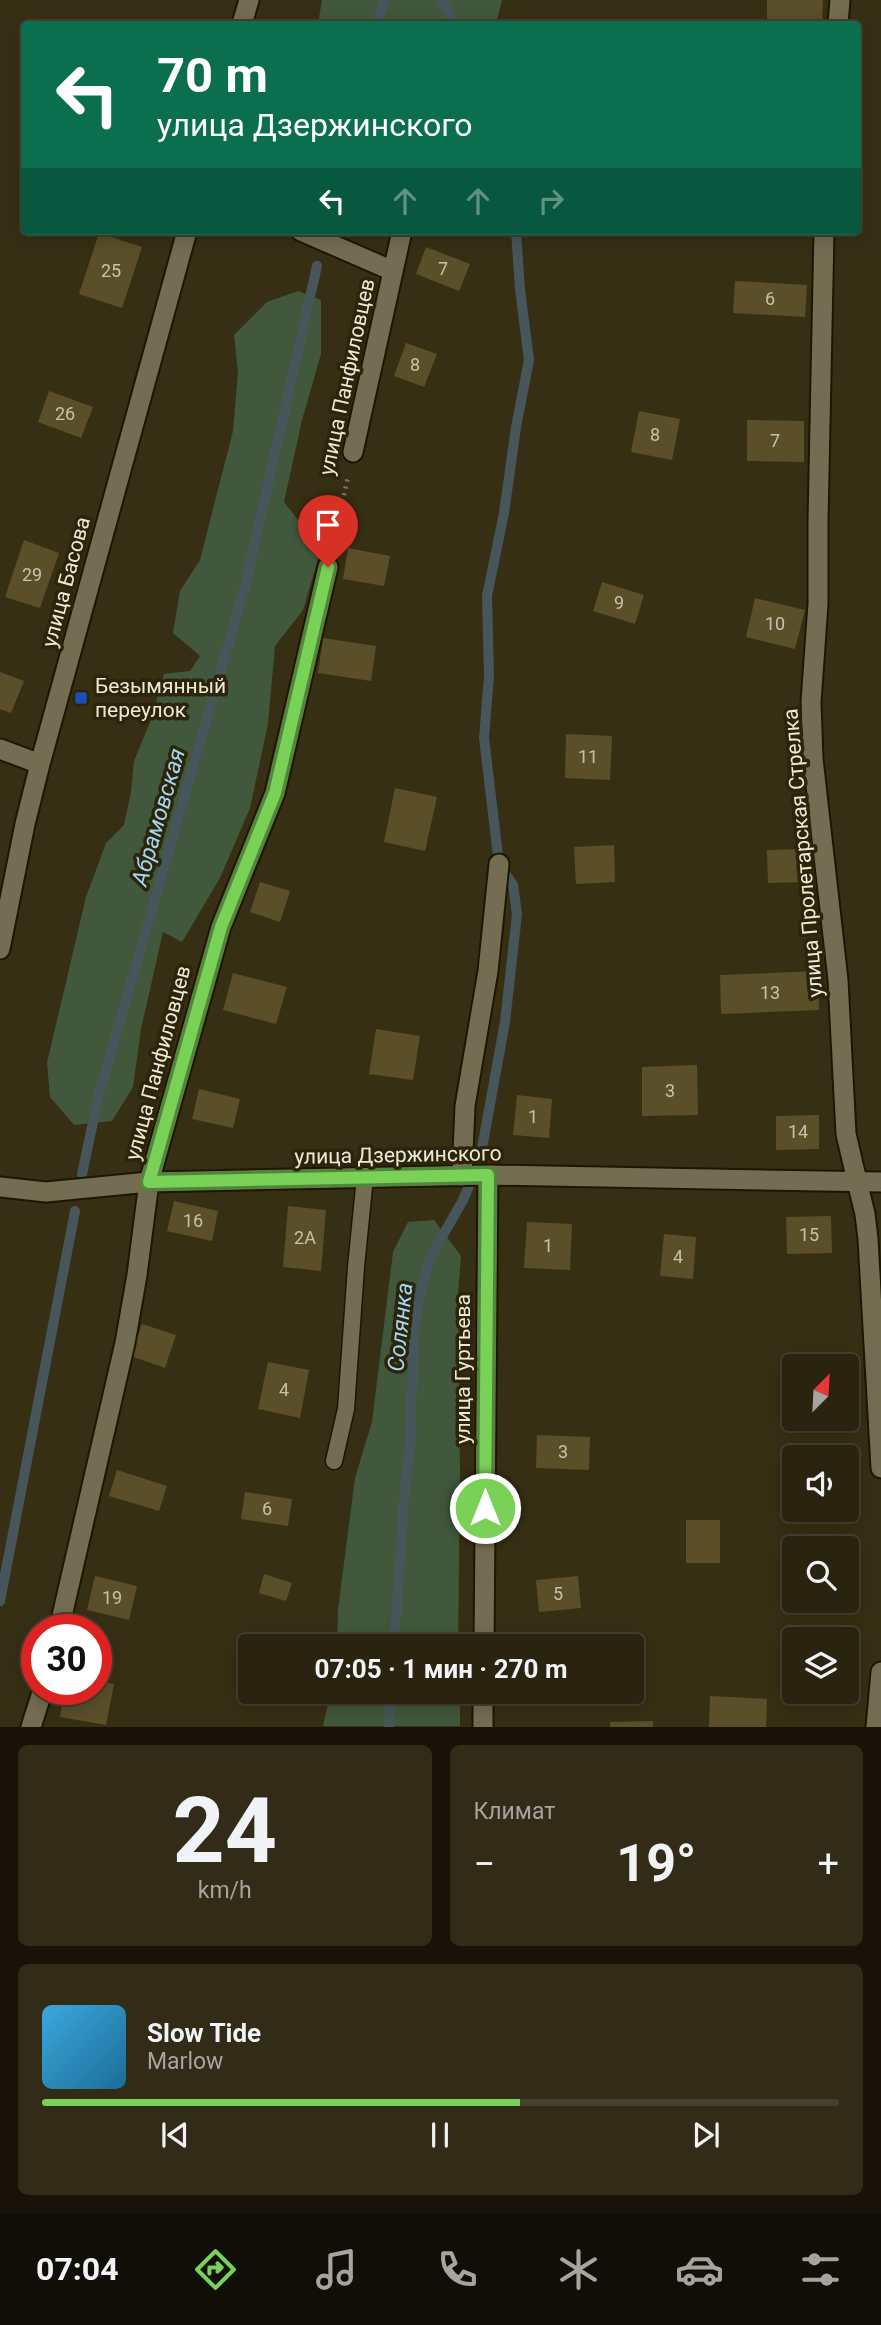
<!DOCTYPE html>
<html lang="ru">
<head>
<meta charset="utf-8">
<style>
  :root { --surface:#29230f; --page:#312b18; --text:#f1f3f6; --muted:#a5a49e; --line:#45402f; --accent:#7ad157 }
  body { margin:0; font-family:Roboto,sans-serif; background:var(--page); color:var(--text); height:100vh; display:flex; flex-direction:column; font-size:26px; white-space:nowrap }
  * { box-sizing:border-box; margin:0 }
  p { font-size:23px; color:var(--muted) }
  .icon { flex:none; width:38px; height:38px; fill:none; stroke:currentColor; stroke-width:2; stroke-linecap:round; stroke-linejoin:round }
  .map { position:relative; height:1727px; overflow:hidden }
  .drawer { display:flex; flex-direction:column; gap:18px; padding:18px; background:#171308; flex:1 }
  .drawer>* { flex:none }
  .banner { position:absolute; left:21px; top:21px; width:840px; height:214px; border-radius:7px; box-shadow:0 4px 18px #0003,0 0 0 2px var(--line); background:#0b6e4f; color:#fff; overflow:hidden }
  .needle { width:46px; rotate:24deg }
  .fabs { position:absolute; left:782px; top:1354px; display:grid; gap:14px }
  .fabs a { display:grid; place-items:center; width:77px; height:77px; border-radius:7px; background:var(--surface); box-shadow:0 4px 18px #0003,0 0 0 2px var(--line); font-size:35px }
  .speed { position:absolute; left:21px; top:1614px; display:flex; gap:14px; font-size:35px; font-weight:700; text-align:center }
  .speed>* { display:grid; place-content:center; width:91px; height:91px; border-radius:50%; background:var(--surface); box-shadow:0 4px 18px #0003,0 0 0 2px var(--line); line-height:1 }
  .speed .limit { border:10px solid #d22; background:#fff; color:#111 }
  .pin { position:absolute; display:grid; place-items:center; width:60px; height:60px; color:#fff; margin:-72px -30px; border-radius:50% 50% 50% 0; rotate:-45deg; box-shadow:0 0 7px #0007 }
  .pin .icon { rotate:45deg }
  .me { position:absolute; width:77px; margin:-38px; rotate:0deg; stroke-linejoin:round; filter:drop-shadow(0 0 5px #0008) }
  .turn { display:flex; align-items:center; gap:24px; height:147px; padding:0 21px; font-size:32px }
  .turn .icon { width:91px; height:91px; stroke-width:2.5 }
  .turn b { display:block; font-size:49px; line-height:60px }
  .lanes { display:flex; align-items:center; height:66px; padding:0 21px; background:#0003; justify-content:center; gap:35px; direction:ltr }
  .lanes .off { opacity:.35 }
  .big { font-size:52px; font-weight:700; line-height:1.1 }
  .drawer .widget { flex:1; display:flex; flex-direction:column; justify-content:center; gap:10px; min-width:0; padding:0 24px; border-radius:10px; background:var(--page) }
  .drawer .dial { align-items:center; gap:0 }
  .dial b { font-size:91px; line-height:1 }
  .song { display:flex; align-items:center; gap:21px }
  .cover { width:84px; height:84px; border-radius:10px; background:linear-gradient(135deg,hsl(200 70% 55%),hsl(200 70% 35%)) }
  .played { height:7px; border-radius:4px; background:linear-gradient(90deg,var(--accent) 60%,var(--line) 60%) }
  .keys { display:flex; justify-content:space-around; direction:ltr }
  .heat { display:flex; justify-content:space-between; align-items:center; font-size:38px; direction:ltr }
  .drawer .tiles { flex:1; display:grid; gap:18px; grid-template-columns:1fr 1fr }
  .widget:last-child { grid-column:span 2 }
  .trip { position:absolute; left:238px; top:1634px; width:406px; height:70px; border-radius:7px; background:var(--surface); box-shadow:0 4px 18px #0003,0 0 0 2px var(--line); font-weight:700; line-height:70px; text-align:center }
  .tab-bar { display:flex; height:112px; justify-content:space-around; align-items:center; background:#100e06; color:var(--muted) }
  .tab-bar .icon { width:49px; height:49px }
  .tab-bar .active { color:var(--accent) }
  .tab-bar b { font-size:32px; color:var(--text) }
  .map>svg:first-child { display:block }
  .green { fill:#41583c }
  .lines { fill:none; stroke-linecap:round; stroke-linejoin:round }
  .stream { stroke:#47565b; stroke-width:10 }
  .building { fill:#5a4f29 }
  .service-casing { stroke:#1e1700; stroke-width:19 }
  .minor-casing { stroke:#1e1700; stroke-width:23 }
  .tertiary-casing { stroke:#1e1700; stroke-width:23 }
  .path { stroke:#7d7660; stroke-width:4.5; stroke-dasharray:2 5; stroke-linecap:butt }
  .service { stroke:#756d51; stroke-width:16 }
  .minor { stroke:#756d51; stroke-width:19 }
  .tertiary { stroke:#756d51; stroke-width:19 }
  .route-casing { stroke:#4f8839; stroke-width:18 }
  .route { stroke:#7ad157; stroke-width:12 }
  .transit-dot { fill:#1a4fb4; stroke:#2d250a; stroke-width:2.5 }
  .labels { text-anchor:middle; stroke-width:7; stroke-linejoin:round; paint-order:stroke }
  .number-label { font-size:18px; fill:#c8c2ac }
  .street-label { font-size:21px; fill:#ede8d8; stroke:#2d250a }
  .poi-label { font-size:21px; fill:#ede8d8; stroke:#2d250a; text-anchor:start }
  .water-label { font-size:23px; font-style:italic; fill:#a2d8f7; stroke:#2d250a }
</style>
</head>
<body>
<div class="map">
<svg width="881" height="1727" viewBox="0 0 881 1727">
  <rect width="100%" height="100%" fill="#372f14"/>
  <path class="green" d="M 322,0 L 502,0 L 496,24 L 318,24 Z
    M 298,291 L 321,300 L 321,354 L 302,420 L 284,502 L 321,549 L 303,610 L 275,646 L 268,724 L 250,808 L 220,878 L 182,942 L 163,932 L 141,1029 L 133,1087 L 112,1121 L 74,1125 L 50,1097 L 47,1063 L 86,897 L 106,843 L 124,825 L 131,792 L 134,761 L 151,720 L 164,674 L 190,671 L 200,656 L 173,633 L 180,591 L 200,560 L 233,431 L 238,372 L 234,335 L 267,302 Z
    M 434,1220 L 461,1256 L 458,1294 L 460,1472 L 458,1647 L 337,1647 L 338,1610 L 355,1478 L 372,1422 L 393,1252 L 408,1222 Z
    M 331,1692 L 460,1692 L 460,1726 L 323,1726 Z"/>
  <g class="lines">
    <path class="stream" d="M 442,0 L 454,24
      M 377,24 L 384,0
      M 82,1174 L 99,1094 L 246,582 L 317,266
      M 0,1601 L 75,1211
      M 394,1647 L 405,1486 L 411,1438 L 413,1339 L 420,1294 L 430,1258 L 463,1200 L 480,1159 L 505,1022 L 517,914 L 513,885 L 499,864 L 484,738 L 489,676 L 487,596 L 504,513 L 516,427 L 529,360 L 520,289 L 516,231
      M 389,1727 L 391,1692"/>
  </g>
  <path class="building" d="M 767,0 L 823,0 L 822,24 L 767,22 Z
    M 666,231 L 715,231 L 715,237 L 666,235 Z
    M 99,233 L 142,247 L 122,308 L 79,294 Z
    M 426,247 L 470,264 L 459,291 L 416,274 Z
    M 735,281 L 807,285 L 805,317 L 733,313 Z
    M 406,343 L 437,354 L 424,387 L 394,376 Z
    M 49,391 L 93,407 L 81,438 L 38,422 Z
    M 639,411 L 680,419 L 672,460 L 631,452 Z
    M 747,420 L 804,421 L 804,462 L 747,461 Z
    M 24,540 L 59,553 L 40,608 L 5,597 Z
    M 348,548 L 390,556 L 384,586 L 343,579 Z
    M 602,582 L 644,595 L 635,624 L 593,611 Z
    M 755,598 L 805,610 L 795,649 L 746,637 Z
    M 323,638 L 376,646 L 371,681 L 318,673 Z
    M 0,672 L 24,681 L 11,713 L 0,709 Z
    M 566,734 L 612,736 L 610,780 L 565,778 Z
    M 395,788 L 437,797 L 425,851 L 384,842 Z
    M 614,845 L 615,882 L 576,884 L 574,847 Z
    M 807,849 L 808,882 L 768,883 L 767,850 Z
    M 260,882 L 290,891 L 280,922 L 250,912 Z
    M 818,971 L 819,1010 L 721,1014 L 720,975 Z
    M 233,973 L 287,987 L 276,1024 L 223,1010 Z
    M 376,1029 L 420,1036 L 413,1080 L 369,1074 Z
    M 697,1065 L 698,1115 L 642,1116 L 642,1067 Z
    M 199,1089 L 240,1099 L 233,1128 L 192,1119 Z
    M 517,1095 L 552,1099 L 549,1138 L 513,1135 Z
    M 819,1115 L 819,1149 L 776,1150 L 776,1116 Z
    M 174,1201 L 218,1211 L 212,1241 L 167,1231 Z
    M 288,1206 L 326,1210 L 321,1271 L 283,1267 Z
    M 831,1216 L 832,1253 L 787,1254 L 786,1217 Z
    M 527,1222 L 572,1224 L 570,1270 L 524,1268 Z
    M 664,1234 L 696,1237 L 693,1279 L 660,1276 Z
    M 142,1324 L 176,1335 L 165,1368 L 131,1356 Z
    M 268,1362 L 309,1370 L 300,1418 L 258,1409 Z
    M 794,1366 L 794,1396 L 785,1396 L 783,1367 Z
    M 537,1435 L 590,1437 L 589,1470 L 536,1468 Z
    M 117,1470 L 167,1486 L 159,1511 L 109,1496 Z
    M 245,1492 L 292,1499 L 288,1526 L 241,1519 Z
    M 686,1520 L 720,1520 L 720,1563 L 686,1563 Z
    M 264,1574 L 292,1583 L 286,1601 L 259,1593 Z
    M 95,1576 L 137,1586 L 129,1620 L 87,1610 Z
    M 578,1576 L 581,1608 L 539,1612 L 536,1580 Z
    M 96,1680 L 114,1684 L 106,1725 L 60,1717 L 65,1689 L 96,1689 Z
    M 710,1696 L 767,1699 L 766,1727 L 709,1727 Z
    M 653,1721 L 653,1727 L 610,1727 L 610,1722 Z"/>
  <g class="lines">
    <g class="service-casing">
      <path id="service" d="M 334,1461 L 346,1409 L 356,1267 L 365,1177"/>
    </g>
    <g class="minor-casing">
      <path id="minor" d="M 242,24 L 249,0
        M 838,24 L 840,0
        M 301,231 L 393,271
        M 824,231 L 818,521 L 818,604 L 811,702 L 813,759 L 838,980 L 846,1134 L 857,1181
        M 353,452 L 402,231
        M 0,749 L 40,764
        M 0,949 L 25,824 L 40,764 L 187,231
        M 462,1176 L 465,1106 L 488,971 L 499,864
        M 0,1187 L 46,1192 L 149,1182 L 488,1175 L 881,1182
        M 59,1629 L 125,1343 L 137,1275 L 149,1182 L 221,927 L 275,793 L 328,567
        M 484,1647 L 488,1175
        M 31,1727 L 43,1689
        M 483,1727 L 483,1692"/>
    </g>
    <g class="tertiary-casing">
      <path id="tertiary" d="M 857,1181 L 865,1214 L 868,1239 L 881,1468
        M 876,1727 L 881,1672"/>
    </g>
    <path class="path" d="M 333,543 L 348,477"/>
    <use href="#service" class="service"/>
    <use href="#minor" class="minor"/>
    <use href="#tertiary" class="tertiary"/>
  </g>
  <g class="lines">
    <g class="route-casing">
      <path id="route" d="M 328,567 L 275,793 L 221,927 L 149,1182 L 488,1175 L 485,1508"/>
    </g>
    <use href="#route" class="route"/>
  </g>
  <rect class="transit-dot" x="74" y="691" width="14" height="14" rx="3.5"/>
  <g class="labels">
    <g class="number-label">
      <text x="443" y="275">7</text>
      <text x="111" y="277">25</text>
      <text x="770" y="305">6</text>
      <text x="415" y="371">8</text>
      <text x="65" y="420">26</text>
      <text x="655" y="441">8</text>
      <text x="775" y="447">7</text>
      <text x="32" y="581">29</text>
      <text x="619" y="609">9</text>
      <text x="775" y="630">10</text>
      <text x="588" y="763">11</text>
      <text x="770" y="999">13</text>
      <text x="670" y="1097">3</text>
      <text x="533" y="1123">1</text>
      <text x="798" y="1138">14</text>
      <text x="193" y="1227">16</text>
      <text x="809" y="1241">15</text>
      <text x="305" y="1244">2А</text>
      <text x="548" y="1252">1</text>
      <text x="678" y="1263">4</text>
      <text x="284" y="1396">4</text>
      <text x="563" y="1458">3</text>
      <text x="267" y="1515">6</text>
      <text x="558" y="1600">5</text>
      <text x="112" y="1604">19</text>
    </g>
    <g class="street-label">
      <text transform="translate(347 377) rotate(-78)" y="7">улица Панфиловцев</text>
      <text transform="translate(66 582) rotate(-75)" y="7">улица Басова</text>
      <text transform="translate(803 853) rotate(-95)" y="7">улица Пролетарская Стрелка</text>
      <text transform="translate(158 1063) rotate(-75)" y="7">улица Панфиловцев</text>
      <text transform="translate(398 1155) rotate(-1)" y="7">улица Дзержинского</text>
      <text transform="translate(463 1369) rotate(-90)" y="7">улица Гуртьева</text>
    </g>
    <g class="poi-label">
      <text x="95" y="693">Безымянный<tspan x="95" dy="24">переулок</tspan></text>
    </g>
    <g class="water-label">
      <text transform="translate(158 817) rotate(-74)" y="8">Абрамовская</text>
      <text transform="translate(400 1327) rotate(-84)" y="8">Солянка</text>
    </g>
  </g>
</svg>
<div class="fabs">
<a><svg class="needle" viewBox="-14 -14 28 28"><path d="M0-13l5 13h-10z" fill="#e53935"/><path d="M0 13l5-13h-10z" fill="#a5a49e"/></svg></a>
<a><svg class="icon" aria-label="sound" viewBox="0 0 24 24"><path d="M4 9h4l5-4v14l-5-4H4zM17 9q2 3 0 6"/></svg></a>
<a><svg class="icon" aria-label="search" viewBox="0 0 24 24"><circle cx="10" cy="10" r="6"/><path d="M15 15l6 6"/></svg></a>
<a><svg class="icon" aria-label="layers" viewBox="0 0 24 24"><path d="M12 4l9 5-9 5-9-5zM3 14l9 5 9-5"/></svg></a>
</div>
<div class="speed"><div class="limit">30</div></div>
<div class="pin" style="left:328px;top:567px;background:#d93025"><svg class="icon" aria-label="arrive" viewBox="0 0 24 24"><path d="M6 21V4h12l-3 4 3 4H6"/></svg></div>
<svg class="me" style="left:485px;top:1508px" viewBox="-20 -20 40 40"><circle r="17" fill="#7ad157" stroke="#fff" stroke-width="3"/><path d="M0-11L8 9 0 5-8 9z" fill="#fff"/></svg>
<div class="trip">07:05 · 1 мин · 270 m</div>
<div class="banner">
<div class="turn"><svg class="icon" aria-label="left" viewBox="0 0 24 24"><path d="M17 20v-9H6M10 6l-5 5 5 5"/></svg><div><b>70 m</b>улица Дзержинского</div></div>
<div class="lanes"><svg class="icon" aria-label="left" viewBox="0 0 24 24"><path d="M17 20v-9H6M10 6l-5 5 5 5"/></svg><svg class="icon off" aria-label="ahead" viewBox="0 0 24 24"><path d="M12 20V5M6 11l6-6 6 6"/></svg><svg class="icon off" aria-label="ahead" viewBox="0 0 24 24"><path d="M12 20V5M6 11l6-6 6 6"/></svg><svg class="icon off" aria-label="right" viewBox="0 0 24 24"><path d="M7 20v-9h11M14 6l5 5-5 5"/></svg></div>
</div>
</div>
<section class="drawer">
<div class="tiles">
<div class="widget dial"><b>24</b><p>km/h</p></div>
<div class="widget"><p>Климат</p>
<div class="heat"><a>−</a><b class="big">19°</b><a>+</a></div>
</div>
<div class="widget">
<div class="song"><i class="cover"></i><div><b>Slow Tide</b><p>Marlow</p></div></div>
<div class="played"></div>
<div class="keys"><svg class="icon" aria-label="previous" viewBox="0 0 24 24"><path d="M18 5L8 12l10 7zM5 5v14"/></svg><svg class="icon" aria-label="pause" viewBox="0 0 24 24"><path d="M8 5v14M16 5v14"/></svg><svg class="icon" aria-label="next" viewBox="0 0 24 24"><path d="M6 5l10 7-10 7zM19 5v14"/></svg></div>
</div>
</div>
</section>
<nav class="tab-bar">
<b>07:04</b>
<svg class="icon active" aria-label="directions" viewBox="0 0 24 24"><path d="M12 3l9 9-9 9-9-9zM9 14v-3h6M13 9l2 2-2 2"/></svg>
<svg class="icon" aria-label="music" viewBox="0 0 24 24"><path d="M9 18V5l10-2v13"/><circle cx="6" cy="18" r="3"/><circle cx="16" cy="16" r="3"/></svg>
<svg class="icon" aria-label="phone" viewBox="0 0 24 24"><path d="M5 4h4l2 5-3 2q2 4 5 5l2-3 5 2v4C11 20 4 13 5 4z"/></svg>
<svg class="icon" aria-label="climate" viewBox="0 0 24 24"><path d="M12 3v18M4 7l16 10M4 17L20 7"/></svg>
<svg class="icon" aria-label="car" viewBox="0 0 24 24"><path d="M5 17H2v-5l4-1 3-4h7l3 4 3 1v5h-3M9 17h6M6 11h13"/><circle cx="7" cy="17" r="2"/><circle cx="17" cy="17" r="2"/></svg>
<svg class="icon" aria-label="filters" viewBox="0 0 24 24"><path d="M4 7h16M4 17h16"/><circle cx="9" cy="7" r="2"/><circle cx="15" cy="17" r="2"/></svg>
</nav>
</body>
</html>
